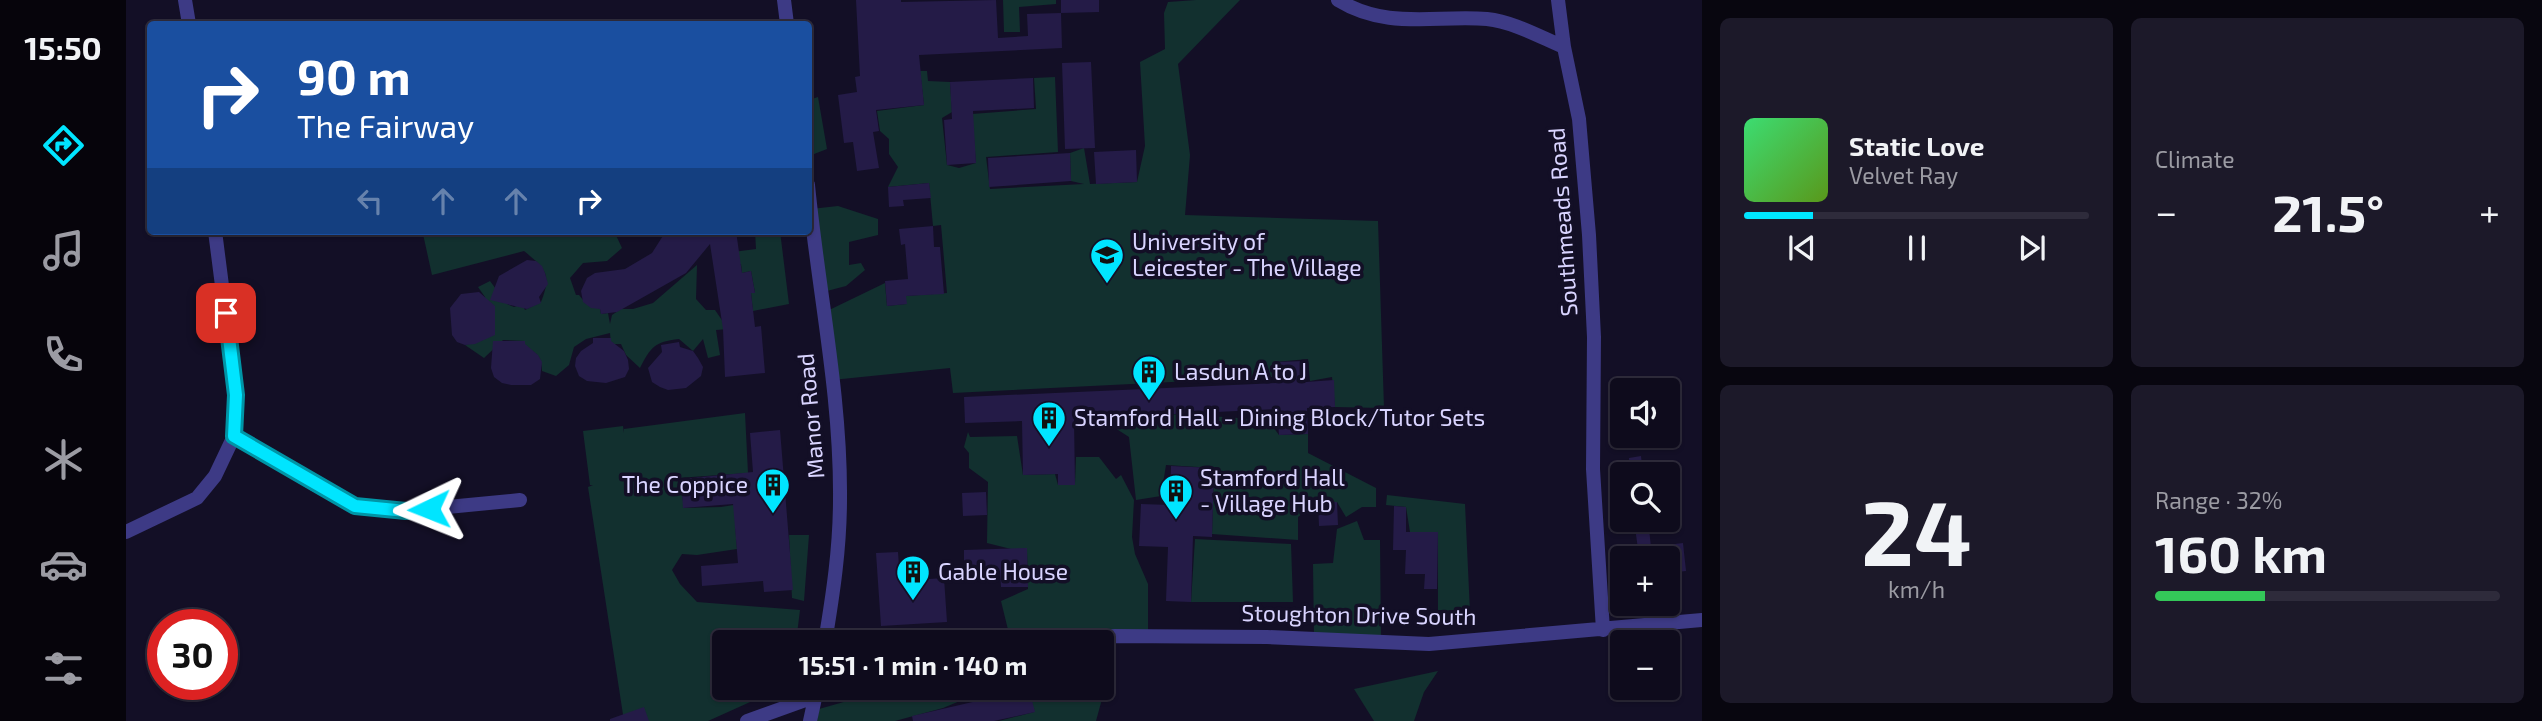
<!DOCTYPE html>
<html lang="en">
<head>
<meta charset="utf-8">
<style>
  :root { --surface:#0e0b1c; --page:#1c1929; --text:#f1f3f6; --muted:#9b9ba3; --line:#2e2b3b; --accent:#00e5ff }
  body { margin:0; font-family:"Exo 2",sans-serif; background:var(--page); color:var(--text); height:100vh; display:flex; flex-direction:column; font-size:26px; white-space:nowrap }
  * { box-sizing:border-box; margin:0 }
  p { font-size:23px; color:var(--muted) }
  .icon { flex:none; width:38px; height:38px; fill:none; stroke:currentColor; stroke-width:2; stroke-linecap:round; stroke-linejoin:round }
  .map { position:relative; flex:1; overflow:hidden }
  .side { display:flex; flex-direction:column; gap:18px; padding:18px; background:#08060f; width:840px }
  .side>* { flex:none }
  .hud { position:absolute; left:21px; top:21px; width:665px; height:214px; border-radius:7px; box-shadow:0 2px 5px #0004,0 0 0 2px var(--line); background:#1a4fa0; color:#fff; overflow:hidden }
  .buttons { position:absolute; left:1484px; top:378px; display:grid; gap:14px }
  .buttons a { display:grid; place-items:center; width:70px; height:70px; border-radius:7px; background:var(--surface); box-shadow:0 2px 5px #0004,0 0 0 2px var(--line); font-size:35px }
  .speed { position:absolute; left:21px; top:609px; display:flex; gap:14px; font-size:35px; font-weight:700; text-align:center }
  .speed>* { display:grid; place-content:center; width:91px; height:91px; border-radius:50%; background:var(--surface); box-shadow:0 2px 5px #0004,0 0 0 2px var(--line); line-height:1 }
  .speed .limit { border:10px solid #d22; background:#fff; color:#111 }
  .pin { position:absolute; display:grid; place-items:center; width:60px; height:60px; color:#fff; margin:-30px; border-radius:14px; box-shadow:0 4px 10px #0006 }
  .me { position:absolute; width:77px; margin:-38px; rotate:268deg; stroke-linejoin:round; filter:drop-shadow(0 0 5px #0008) }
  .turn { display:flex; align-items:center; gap:24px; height:147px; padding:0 35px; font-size:32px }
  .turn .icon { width:91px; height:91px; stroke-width:2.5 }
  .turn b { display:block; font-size:49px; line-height:60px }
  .lanes { display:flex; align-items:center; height:66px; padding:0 35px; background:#0003; justify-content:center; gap:35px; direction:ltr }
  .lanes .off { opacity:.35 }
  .big { font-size:52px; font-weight:700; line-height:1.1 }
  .side .widget { flex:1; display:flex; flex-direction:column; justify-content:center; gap:10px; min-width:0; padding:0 24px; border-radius:10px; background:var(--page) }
  .side .dial { align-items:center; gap:0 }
  .dial b { font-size:91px; line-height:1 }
  .song { display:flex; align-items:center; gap:21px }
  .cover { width:84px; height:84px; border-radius:10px; background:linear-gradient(135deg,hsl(140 70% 55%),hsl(90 70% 35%)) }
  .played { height:7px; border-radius:4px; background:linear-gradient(90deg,var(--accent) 20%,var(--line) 20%) }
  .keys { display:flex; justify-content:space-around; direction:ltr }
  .heat { display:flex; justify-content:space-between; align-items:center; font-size:38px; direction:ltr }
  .charge { height:10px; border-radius:5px; background:linear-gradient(90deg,#34c759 32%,var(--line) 0) }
  .side .tiles { flex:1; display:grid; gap:18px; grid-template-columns:repeat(2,1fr) }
  .trip { position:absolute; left:586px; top:630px; width:402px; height:70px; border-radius:7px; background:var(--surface); box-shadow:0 2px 5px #0004,0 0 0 2px var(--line); font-weight:700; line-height:70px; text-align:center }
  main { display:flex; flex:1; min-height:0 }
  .dock { display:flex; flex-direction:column; width:126px; justify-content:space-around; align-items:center; background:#06040b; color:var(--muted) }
  .dock .icon { width:49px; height:49px }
  .dock .active { color:var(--accent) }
  .dock b { font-size:32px; color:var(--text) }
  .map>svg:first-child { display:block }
  .green { fill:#12302f }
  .building { fill:#241b47 }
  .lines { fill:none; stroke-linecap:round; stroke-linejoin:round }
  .minor { stroke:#3d3a85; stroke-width:14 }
  .route-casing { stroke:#0095a6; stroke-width:18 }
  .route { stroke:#00e5ff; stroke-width:12 }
  .labels { text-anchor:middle; stroke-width:7; stroke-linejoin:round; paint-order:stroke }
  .street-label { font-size:23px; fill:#d9d4ff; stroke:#130f26 }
  .poi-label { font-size:23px; fill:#d9d4ff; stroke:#130f26; text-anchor:start }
</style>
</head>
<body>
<main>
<nav class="dock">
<b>15:50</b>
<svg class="icon active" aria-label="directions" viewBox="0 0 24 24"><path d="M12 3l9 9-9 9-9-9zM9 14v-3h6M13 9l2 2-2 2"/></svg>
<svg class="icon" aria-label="music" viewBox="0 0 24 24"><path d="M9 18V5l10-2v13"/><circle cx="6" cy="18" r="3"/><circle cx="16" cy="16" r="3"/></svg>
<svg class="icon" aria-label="phone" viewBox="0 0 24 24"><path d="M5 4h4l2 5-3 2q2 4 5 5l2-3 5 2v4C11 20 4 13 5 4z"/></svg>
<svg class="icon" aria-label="climate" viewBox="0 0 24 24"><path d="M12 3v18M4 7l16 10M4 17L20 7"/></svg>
<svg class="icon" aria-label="car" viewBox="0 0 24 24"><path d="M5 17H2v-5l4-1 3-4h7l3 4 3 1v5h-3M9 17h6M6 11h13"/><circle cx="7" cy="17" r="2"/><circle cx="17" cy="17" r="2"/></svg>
<svg class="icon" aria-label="filters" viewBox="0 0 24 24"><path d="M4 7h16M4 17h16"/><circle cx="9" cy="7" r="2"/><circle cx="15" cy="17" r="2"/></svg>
</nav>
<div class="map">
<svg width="1576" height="721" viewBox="0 0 1576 721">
  <rect width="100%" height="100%" fill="#130f26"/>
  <path class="green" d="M 877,0 L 930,0 L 930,4 L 893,7 L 894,32 L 878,32 Z
    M 1070,0 L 1114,0 L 1052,64 L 1064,155 L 1059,215 L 1252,221 L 1258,408 L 1209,407 L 1206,377 L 1184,381 L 1182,359 L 1149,362 L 1146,377 L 827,393 L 824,368 L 706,380 L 697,313 L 759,283 L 761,306 L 780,304 L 780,296 L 821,293 L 815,225 L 807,226 L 803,183 L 762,187 L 772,167 L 763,154 L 763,139 L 754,131 L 751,111 L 798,105 L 794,71 L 801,71 L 802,81 L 824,82 L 826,112 L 816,118 L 821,165 L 833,168 L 850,163 L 846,114 L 910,109 L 908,78 L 929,77 L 932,152 L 860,157 L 864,189 L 958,184 L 945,181 L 944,153 L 958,148 L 964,184 L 1011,182 L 1019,146 L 1014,62 L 1039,49 L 1038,13 L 1042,2 Z
    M 692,97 L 701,149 L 683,156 L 683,100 Z
    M 712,206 L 752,219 L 752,235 L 723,242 L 723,265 L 735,263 L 739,270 L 720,286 L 697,292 L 685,209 Z
    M 312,231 L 488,231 L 496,248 L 481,261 L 457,263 L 444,278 L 450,295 L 453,295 L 457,300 L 474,309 L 475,314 L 482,313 L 484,324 L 486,315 L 495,309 L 507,309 L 527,303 L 571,265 L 570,299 L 580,310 L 589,310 L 602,329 L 590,330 L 594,355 L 582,358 L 577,339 L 567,351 L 553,339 C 528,342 525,347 514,368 L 500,355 L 495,344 L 485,344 L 484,333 L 460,339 L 448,347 L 443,365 L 430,376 L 416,371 C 416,359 412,351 399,349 L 399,341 L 377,340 L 358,358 L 339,345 L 357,340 L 362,333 L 359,297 L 352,287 L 364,281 L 381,304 L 388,307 L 396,304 L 399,310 L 415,302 C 426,274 420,269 398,251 L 306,275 L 297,234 Z
    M 629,231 L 654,231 L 663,304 L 627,311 L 625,293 L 629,293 L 625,271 L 616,273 L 615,264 L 609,265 L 607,252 L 630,249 Z
    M 619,413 L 622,473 L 552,478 L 553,492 L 556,495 L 558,508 L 595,507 L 633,501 L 609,524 L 611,549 L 571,555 L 556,554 L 546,570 L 554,584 L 571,602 L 674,610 L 670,642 L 598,642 L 598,688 L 655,688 L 582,721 L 498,721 L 462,487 L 467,485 L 464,485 L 457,431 L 497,426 L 498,433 L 498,429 Z
    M 1053,414 L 1142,420 L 1153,435 L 1182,434 L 1182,453 L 1250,488 L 1250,507 L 1236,507 L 1220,517 L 1211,502 L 1192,502 L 1172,517 L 1172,540 L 1086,534 L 1088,468 L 1040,465 L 1035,496 L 1010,500 L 1003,437 L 978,421 Z
    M 842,432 L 844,437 L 891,436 L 897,475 L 929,474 L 932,485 L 949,484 L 950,457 L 973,457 L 990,479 L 995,475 L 1008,500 L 1006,537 L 1009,554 L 1022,584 L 1022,636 L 934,642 L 885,642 L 875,601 L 902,589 L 901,553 L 861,543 L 862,482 L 843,468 L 843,453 L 838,447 Z
    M 1261,495 L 1339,504 L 1344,612 L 1312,610 L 1312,532 L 1284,532 L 1280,507 L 1260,505 Z
    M 1231,521 L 1238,540 L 1254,540 L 1255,640 L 1188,637 L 1187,564 L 1207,563 L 1211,529 Z
    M 663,535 L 683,535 L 678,601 L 666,598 Z
    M 1069,539 L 1165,544 L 1167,602 L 1065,602 Z
    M 1312,671 L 1298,692 L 1288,721 L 1248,721 L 1228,689 Z
    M 767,688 L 865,688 L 817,708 L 769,721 L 691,721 L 693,709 Z
    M 902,688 L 942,688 L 944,698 L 979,688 L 970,721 L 873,721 L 908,712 Z"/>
  <path class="building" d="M 730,0 L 775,0 L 775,2 L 870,0 L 872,38 L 902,36 L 901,14 L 935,13 L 936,48 L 793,55 L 798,105 L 750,110 L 753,131 L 747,132 L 753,168 L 731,171 L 727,142 L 718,143 L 712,95 L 731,92 L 729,77 L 734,76 Z
    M 935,0 L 973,0 L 973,12 L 935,13 Z
    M 965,62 L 969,148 L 939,149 L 936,63 Z
    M 907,78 L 908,108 L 847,111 L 850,163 L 821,165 L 818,120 L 826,119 L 824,82 Z
    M 1010,150 L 1011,182 L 970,184 L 968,152 Z
    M 944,153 L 945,181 L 863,187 L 862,158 Z
    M 803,183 L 805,198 L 777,200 L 778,206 L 763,207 L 762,187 Z
    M 807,226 L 808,247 L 814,247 L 818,294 L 780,296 L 781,304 L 761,306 L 759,281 L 782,279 L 779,244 L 775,245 L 773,229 Z
    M 540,231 L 610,231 L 616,273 L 625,271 L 629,293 L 625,293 L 629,327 L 635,326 L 639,373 L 599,377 L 597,329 L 584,244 L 560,273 L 491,312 L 475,314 L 474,309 L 465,308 L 457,302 L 455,291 L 461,278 L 469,273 L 499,269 L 526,253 Z
    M 401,260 L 410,261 L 416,266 L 419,273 L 422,284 L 413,297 L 415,303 L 401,309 L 364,300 L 373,276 Z
    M 353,292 L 369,306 L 369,335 L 349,344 L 339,345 L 331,342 L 326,335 L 324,308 L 335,294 Z
    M 467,338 L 485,338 L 485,341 L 498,351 L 502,360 L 503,369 L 499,377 L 480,383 L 461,381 L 453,376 L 449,366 L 450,358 L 455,351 L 467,343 Z
    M 367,341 L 399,341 L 399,344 L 412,355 L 416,362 L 414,379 L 405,385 L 385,385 L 376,383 L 368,377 L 365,368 Z
    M 553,342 L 554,347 L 567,351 L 572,358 L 577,367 L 575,376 L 560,388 L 542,390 L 534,387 L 526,382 L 522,368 L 536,352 L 535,345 Z
    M 1179,361 L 1180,382 L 1208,380 L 1209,407 L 1181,408 L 1182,434 L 1153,435 L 1151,409 L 948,419 L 949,485 L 932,485 L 932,474 L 897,475 L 896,421 L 839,423 L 838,397 L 1150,383 L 1149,362 Z
    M 654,430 L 667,590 L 638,592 L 637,581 L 576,586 L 575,566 L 612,563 L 607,504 L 557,508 L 555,479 L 627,472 L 624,433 Z
    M 1515,456 L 1517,474 L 1504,474 L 1503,458 Z
    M 1045,466 L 1088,468 L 1086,537 L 1067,536 L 1065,602 L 1040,601 L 1042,547 L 1013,546 L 1015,504 L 1044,505 Z
    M 860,492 L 861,515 L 837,516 L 836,493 Z
    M 1192,502 L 1211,502 L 1212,525 L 1193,526 Z
    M 1268,506 L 1280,507 L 1280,532 L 1312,532 L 1311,589 L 1298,589 L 1299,574 L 1279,574 L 1280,550 L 1267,550 Z
    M 1508,520 L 1522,520 L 1525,547 L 1557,543 L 1560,571 L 1542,573 L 1542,558 L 1505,558 L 1504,550 L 1512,549 Z
    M 901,548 L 902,587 L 875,587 L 874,571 L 838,572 L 838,550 Z
    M 772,552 L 774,581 L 818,578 L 821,622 L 755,626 L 750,553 Z
    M 903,689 L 909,712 L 868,721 L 787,721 L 786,716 Z
    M 518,707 L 523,721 L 484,721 L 484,719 Z"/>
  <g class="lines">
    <path class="minor" d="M 59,0 L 63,24
      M 658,0 L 661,24
      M 1212,0 C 1261,30 1308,15 1361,19 C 1388,22 1414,37 1438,47
      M 1432,0 L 1438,47 L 1453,119 L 1463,235 L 1468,337 L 1467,469 L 1477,630
      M 682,185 C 692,289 715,394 714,499 C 714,548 707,594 699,642
      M 108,436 L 186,483 L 229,506 L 280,511 L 394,500
      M 0,532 L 71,498 L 89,476 L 108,436 L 110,395 L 89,231
      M 932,642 L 989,636 L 1141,637 L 1303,644 L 1576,620
      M 621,721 L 713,688
      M 684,721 L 691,689"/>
  </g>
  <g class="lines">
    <g class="route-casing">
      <path id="route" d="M 100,313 L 110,395 L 108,436 L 229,506 L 280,511 L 303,509"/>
    </g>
    <use href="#route" class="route"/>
  </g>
  <defs>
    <g id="university-pin" transform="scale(1.75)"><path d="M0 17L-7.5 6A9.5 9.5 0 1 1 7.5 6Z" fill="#00e5ff" stroke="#130f26"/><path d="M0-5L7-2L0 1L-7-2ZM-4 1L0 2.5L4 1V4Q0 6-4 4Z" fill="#111"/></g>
    <g id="building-pin" transform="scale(1.75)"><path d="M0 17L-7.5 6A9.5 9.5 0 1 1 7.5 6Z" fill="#00e5ff" stroke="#130f26"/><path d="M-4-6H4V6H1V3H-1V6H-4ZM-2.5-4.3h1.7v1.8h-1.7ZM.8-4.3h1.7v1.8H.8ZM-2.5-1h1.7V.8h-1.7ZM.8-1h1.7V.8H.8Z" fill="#111"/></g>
  </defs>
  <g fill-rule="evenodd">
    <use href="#university-pin" x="981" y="255"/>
    <use href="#building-pin" x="1023" y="372"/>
    <use href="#building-pin" x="923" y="418"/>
    <use href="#building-pin" x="647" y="485"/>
    <use href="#building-pin" x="1050" y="491"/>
    <use href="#building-pin" x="787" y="572"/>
  </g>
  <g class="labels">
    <g class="street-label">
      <text transform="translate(1437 222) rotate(-94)" y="8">Southmeads Road</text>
      <text transform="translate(685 416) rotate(-95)" y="8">Manor Road</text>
      <text transform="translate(1233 615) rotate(1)" y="8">Stoughton Drive South</text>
    </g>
    <g class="poi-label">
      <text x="1006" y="250">University of<tspan x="1006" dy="26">Leicester - The Village</tspan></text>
      <text x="1048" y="380">Lasdun A to J</text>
      <text x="948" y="426">Stamford Hall - Dining Block/Tutor Sets</text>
      <text x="1074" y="486">Stamford Hall<tspan x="1074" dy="26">- Village Hub</tspan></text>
      <text x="622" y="493" text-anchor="end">The Coppice</text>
      <text x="812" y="580">Gable House</text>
    </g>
  </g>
</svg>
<div class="buttons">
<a><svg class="icon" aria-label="sound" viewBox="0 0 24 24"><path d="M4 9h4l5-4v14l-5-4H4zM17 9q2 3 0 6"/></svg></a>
<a><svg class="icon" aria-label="search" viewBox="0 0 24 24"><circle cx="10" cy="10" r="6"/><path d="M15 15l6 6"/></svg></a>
<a>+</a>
<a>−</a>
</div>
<div class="speed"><div class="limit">30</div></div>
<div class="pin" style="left:100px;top:313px;background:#d93025"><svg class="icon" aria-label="arrive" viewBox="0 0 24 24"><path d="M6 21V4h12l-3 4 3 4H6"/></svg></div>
<svg class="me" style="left:303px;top:509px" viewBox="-20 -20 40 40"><path d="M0-17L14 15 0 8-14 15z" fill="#00e5ff" stroke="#fff" stroke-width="4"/></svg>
<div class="trip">15:51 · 1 min · 140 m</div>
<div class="hud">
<div class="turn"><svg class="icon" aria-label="right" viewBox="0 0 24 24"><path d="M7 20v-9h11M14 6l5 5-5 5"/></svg><div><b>90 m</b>The Fairway</div></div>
<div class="lanes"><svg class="icon off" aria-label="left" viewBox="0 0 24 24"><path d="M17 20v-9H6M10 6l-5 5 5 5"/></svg><svg class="icon off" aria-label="ahead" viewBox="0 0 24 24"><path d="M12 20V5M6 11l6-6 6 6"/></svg><svg class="icon off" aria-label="ahead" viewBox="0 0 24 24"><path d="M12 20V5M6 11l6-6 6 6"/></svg><svg class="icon" aria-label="right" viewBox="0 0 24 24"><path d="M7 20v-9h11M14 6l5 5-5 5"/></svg></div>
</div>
</div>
<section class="side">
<div class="tiles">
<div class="widget">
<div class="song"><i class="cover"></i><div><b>Static Love</b><p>Velvet Ray</p></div></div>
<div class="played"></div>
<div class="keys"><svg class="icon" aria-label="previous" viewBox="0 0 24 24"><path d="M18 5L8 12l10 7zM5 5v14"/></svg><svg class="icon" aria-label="pause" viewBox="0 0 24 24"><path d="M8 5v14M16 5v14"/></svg><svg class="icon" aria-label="next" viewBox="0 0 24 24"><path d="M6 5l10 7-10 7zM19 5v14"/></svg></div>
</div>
<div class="widget"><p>Climate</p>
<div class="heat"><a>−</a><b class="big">21.5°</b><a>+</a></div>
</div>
<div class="widget dial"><b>24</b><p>km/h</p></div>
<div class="widget"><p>Range · 32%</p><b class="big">160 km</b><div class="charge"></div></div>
</div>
</section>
</main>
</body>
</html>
